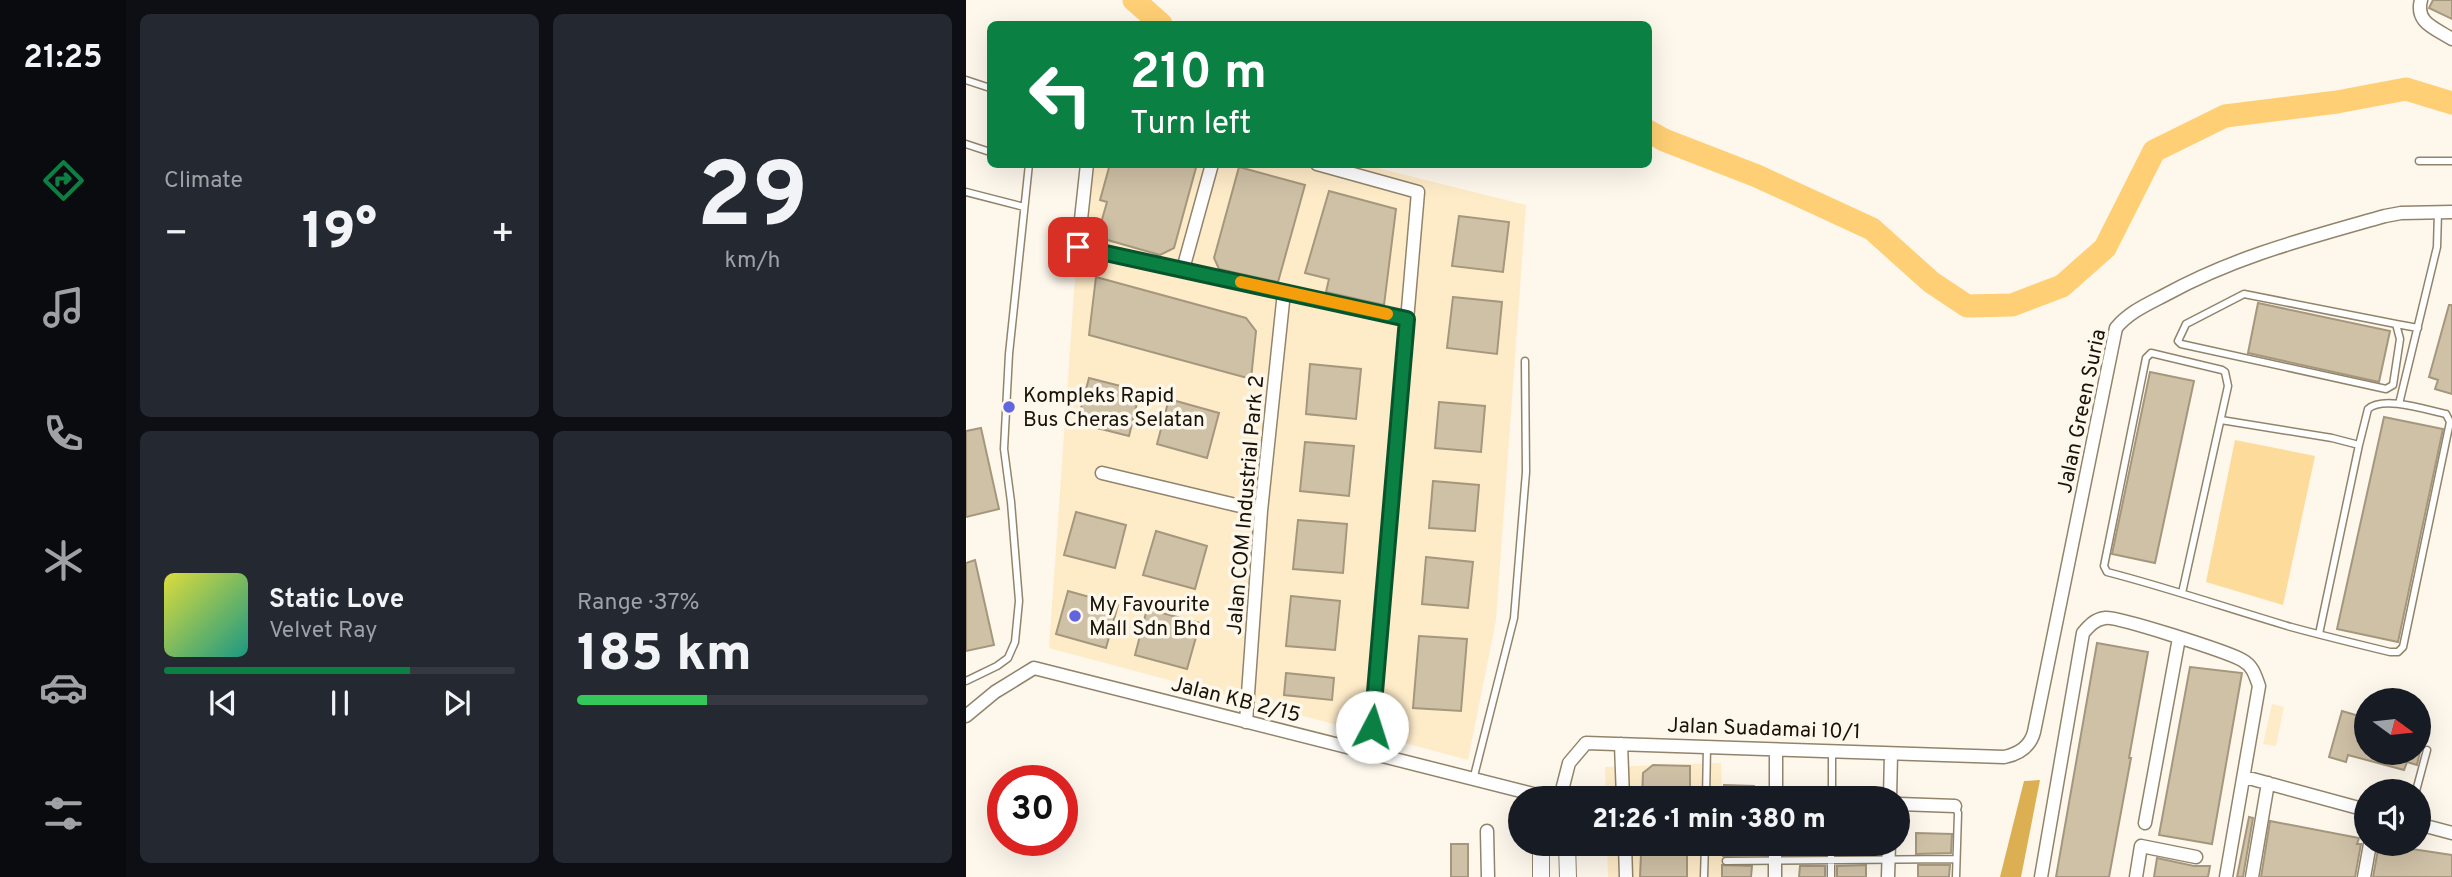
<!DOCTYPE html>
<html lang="en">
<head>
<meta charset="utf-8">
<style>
  :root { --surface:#171b24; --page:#242831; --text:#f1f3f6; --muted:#9ea1a6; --line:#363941; --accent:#0b8043 }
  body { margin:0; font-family:Overpass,sans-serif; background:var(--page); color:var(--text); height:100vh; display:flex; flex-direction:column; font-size:26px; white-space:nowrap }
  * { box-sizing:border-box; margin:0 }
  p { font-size:23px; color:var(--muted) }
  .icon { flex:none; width:38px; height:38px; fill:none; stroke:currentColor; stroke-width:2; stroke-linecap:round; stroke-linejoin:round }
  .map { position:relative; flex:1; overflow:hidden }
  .side { display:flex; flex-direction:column; gap:14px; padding:14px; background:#0d0f14; width:840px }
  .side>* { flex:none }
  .guide { position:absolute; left:21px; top:21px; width:665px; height:147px; border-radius:10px; box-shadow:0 7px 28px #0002; background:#0b8043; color:#fff; overflow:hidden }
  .needle { width:46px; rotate:105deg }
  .tools { position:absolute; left:1388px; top:688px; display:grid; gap:14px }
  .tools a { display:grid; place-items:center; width:77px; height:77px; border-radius:50%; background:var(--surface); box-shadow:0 7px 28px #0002; font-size:35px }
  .speed { position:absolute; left:21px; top:765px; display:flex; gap:14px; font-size:35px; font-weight:700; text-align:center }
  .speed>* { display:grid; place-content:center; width:91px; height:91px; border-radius:50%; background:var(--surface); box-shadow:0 7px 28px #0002; line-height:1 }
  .speed .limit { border:10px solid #d22; background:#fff; color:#111 }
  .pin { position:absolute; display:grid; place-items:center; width:60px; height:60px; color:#fff; margin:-30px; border-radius:14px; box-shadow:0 4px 10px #0006 }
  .me { position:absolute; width:77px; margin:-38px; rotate:5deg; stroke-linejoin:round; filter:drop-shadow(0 0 5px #0008) }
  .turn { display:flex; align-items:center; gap:24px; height:147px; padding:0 28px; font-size:32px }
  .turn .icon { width:91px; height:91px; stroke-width:2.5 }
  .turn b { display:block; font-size:49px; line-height:60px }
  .big { font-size:52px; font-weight:800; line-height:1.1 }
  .side .card { flex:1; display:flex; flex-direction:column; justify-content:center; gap:10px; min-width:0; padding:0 24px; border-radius:10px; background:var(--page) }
  .side .dial { align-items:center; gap:0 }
  .dial b { font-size:91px; line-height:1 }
  .song { display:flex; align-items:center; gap:21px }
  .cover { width:84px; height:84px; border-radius:10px; background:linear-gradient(135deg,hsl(60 70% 55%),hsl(170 70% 35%)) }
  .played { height:7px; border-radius:4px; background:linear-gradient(90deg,var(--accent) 70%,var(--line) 70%) }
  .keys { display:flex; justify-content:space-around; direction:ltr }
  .heat { display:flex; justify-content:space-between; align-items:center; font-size:38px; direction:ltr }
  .charge { height:10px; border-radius:5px; background:linear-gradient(90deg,#34c759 37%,var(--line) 0) }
  .side .tiles { flex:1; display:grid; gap:14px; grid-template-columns:repeat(2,1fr) }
  .trip { position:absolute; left:542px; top:786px; width:402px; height:70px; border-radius:35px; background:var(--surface); box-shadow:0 7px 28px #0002; font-weight:800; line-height:70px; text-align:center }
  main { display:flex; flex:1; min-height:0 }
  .menu { display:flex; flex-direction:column; width:126px; justify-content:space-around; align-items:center; background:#090b0e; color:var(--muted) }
  .menu .icon { width:49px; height:49px }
  .menu .current { color:var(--accent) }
  .menu b { font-size:32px; color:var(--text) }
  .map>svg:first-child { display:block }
  .built { fill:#feebc8 }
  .green { fill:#fddb9a }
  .forest { fill:#dcaf53 }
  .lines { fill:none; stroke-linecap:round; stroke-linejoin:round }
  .river { stroke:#fecf74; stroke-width:23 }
  .building { fill:#cfc1a6; stroke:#a5977d; stroke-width:2 }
  .service-casing { stroke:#92846b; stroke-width:9 }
  .minor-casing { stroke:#92846b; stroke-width:15 }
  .tertiary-casing { stroke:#92846b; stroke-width:18 }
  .service { stroke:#fff; stroke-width:6 }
  .minor { stroke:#fff; stroke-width:12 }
  .tertiary { stroke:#fff; stroke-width:16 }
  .route-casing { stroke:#07532c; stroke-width:18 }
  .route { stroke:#0b8043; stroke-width:12 }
  .slow { stroke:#f59e0b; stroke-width:12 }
  .poi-dot { fill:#6266de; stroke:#fdf7ec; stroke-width:2.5 }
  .labels { text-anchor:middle; stroke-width:7; stroke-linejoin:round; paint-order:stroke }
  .poi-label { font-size:21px; fill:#181309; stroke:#fdf7ec; text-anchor:start }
  .street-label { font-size:21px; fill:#181309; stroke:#fdf7ec }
</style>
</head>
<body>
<main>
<nav class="menu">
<b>21:25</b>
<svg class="icon current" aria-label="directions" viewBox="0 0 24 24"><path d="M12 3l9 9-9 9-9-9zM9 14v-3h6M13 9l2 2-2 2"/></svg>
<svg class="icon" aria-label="music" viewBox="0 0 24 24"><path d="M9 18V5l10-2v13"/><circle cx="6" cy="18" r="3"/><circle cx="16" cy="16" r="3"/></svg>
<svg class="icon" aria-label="phone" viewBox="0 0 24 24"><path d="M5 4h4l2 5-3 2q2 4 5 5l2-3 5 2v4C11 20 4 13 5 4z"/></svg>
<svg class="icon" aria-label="climate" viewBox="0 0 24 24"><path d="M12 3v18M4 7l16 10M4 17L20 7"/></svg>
<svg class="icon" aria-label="car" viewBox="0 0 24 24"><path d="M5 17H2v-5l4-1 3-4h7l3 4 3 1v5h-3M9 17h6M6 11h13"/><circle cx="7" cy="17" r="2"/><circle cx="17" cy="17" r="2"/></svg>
<svg class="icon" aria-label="filters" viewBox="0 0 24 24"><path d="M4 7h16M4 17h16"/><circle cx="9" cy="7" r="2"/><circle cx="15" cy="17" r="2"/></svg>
</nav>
<section class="side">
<div class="tiles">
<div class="card"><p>Climate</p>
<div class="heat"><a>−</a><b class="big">19°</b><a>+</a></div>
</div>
<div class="card dial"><b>29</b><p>km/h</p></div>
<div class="card">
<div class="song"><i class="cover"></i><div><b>Static Love</b><p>Velvet Ray</p></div></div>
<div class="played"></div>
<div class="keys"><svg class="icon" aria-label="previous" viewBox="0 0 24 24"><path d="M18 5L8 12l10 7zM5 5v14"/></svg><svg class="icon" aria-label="pause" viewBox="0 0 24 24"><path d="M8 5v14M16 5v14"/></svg><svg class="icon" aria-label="next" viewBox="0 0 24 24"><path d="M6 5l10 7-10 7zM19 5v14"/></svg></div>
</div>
<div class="card"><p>Range · 37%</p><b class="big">185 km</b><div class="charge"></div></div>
</div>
</section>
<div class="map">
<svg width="1486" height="877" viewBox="0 0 1486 877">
  <rect width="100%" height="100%" fill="#fdf7ec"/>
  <path class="built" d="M 117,165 L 399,165 L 560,205 L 530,620 L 502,760 L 83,648 Z
    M 1306,704 L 1318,707 L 1310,746 L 1297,744 Z
    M 755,763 L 756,798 L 640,798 L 639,767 Z
    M 641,844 L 757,844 L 758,877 L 642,877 Z"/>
  <path class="green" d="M 1269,440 L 1349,456 L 1317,605 L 1240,582 Z"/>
  <path class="forest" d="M 1074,780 L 1055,877 L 1034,877 L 1058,781 Z"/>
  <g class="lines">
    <path class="river" d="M 168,0 L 195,24
      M 682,131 L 698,140 L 791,176 L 906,229 L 965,282 L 1001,306 L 1046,305 L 1096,286 L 1139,248 L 1188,151 L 1259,116 L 1371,102 L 1440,89 L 1486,103"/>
  </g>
  <path class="building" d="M 1467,0 L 1486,0 L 1486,19 L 1463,8 Z
    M 144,164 L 231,164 L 208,248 L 194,255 L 131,237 L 141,202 L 134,200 Z
    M 273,167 L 339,185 L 312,282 L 253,269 L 248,258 Z
    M 363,191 L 430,209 L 418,305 L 360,292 L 363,279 L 339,273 Z
    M 493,216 L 543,222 L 537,272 L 486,266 Z
    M 130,277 L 280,318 L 290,331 L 285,379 L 123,335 Z
    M 487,297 L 536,302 L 531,354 L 481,348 Z
    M 1292,303 L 1424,331 L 1413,382 L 1282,353 Z
    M 1483,305 L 1486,305 L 1486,394 L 1469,389 L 1472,380 L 1463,377 Z
    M 344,364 L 395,369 L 390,419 L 340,414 Z
    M 1184,372 L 1228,381 L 1189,563 L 1146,554 Z
    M 123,378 L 174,391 L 163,436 L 111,423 Z
    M 203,399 L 253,413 L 241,458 L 191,444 Z
    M 473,402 L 519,406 L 515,452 L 469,448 Z
    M 1418,417 L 1477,429 L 1432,642 L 1371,629 Z
    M 15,428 L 33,509 L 0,517 L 0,431 Z
    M 339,442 L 388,446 L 383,496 L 334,491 Z
    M 467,481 L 513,485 L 509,531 L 463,528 Z
    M 110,512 L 160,525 L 149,568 L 98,555 Z
    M 332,520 L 381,524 L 377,573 L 327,569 Z
    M 190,531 L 241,546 L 229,589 L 177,575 Z
    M 460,557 L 507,562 L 502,608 L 456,604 Z
    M 9,560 L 28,645 L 0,651 L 0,563 Z
    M 102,591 L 152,605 L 140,648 L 90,634 Z
    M 325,596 L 374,601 L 369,650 L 320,646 Z
    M 181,609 L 234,623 L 221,669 L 169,655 Z
    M 453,636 L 501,639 L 495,711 L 447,708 Z
    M 1131,643 L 1182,652 L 1163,758 L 1165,758 L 1143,877 L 1090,877 Z
    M 1224,667 L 1276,673 L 1246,844 L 1193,835 Z
    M 320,673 L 368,678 L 366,700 L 318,695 Z
    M 1376,711 L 1400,718 L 1400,752 L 1454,752 L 1451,765 L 1441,762 L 1438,770 L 1382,755 L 1380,762 L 1363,757 Z
    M 687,765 L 724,766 L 724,798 L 676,798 L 677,773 Z
    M 758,785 L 788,786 L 788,798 L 758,798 Z
    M 836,787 L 860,788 L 860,798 L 835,798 Z
    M 872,787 L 903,787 L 903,798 L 872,798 Z
    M 1283,817 L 1287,818 L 1277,877 L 1271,877 Z
    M 1304,821 L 1393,838 L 1391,844 L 1395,844 L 1389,877 L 1295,877 Z
    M 950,833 L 986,834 L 985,853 L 950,854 Z
    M 485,844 L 502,844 L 502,877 L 485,877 Z
    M 757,844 L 787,844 L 786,855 L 757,856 Z
    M 833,844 L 859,844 L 859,854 L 833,855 Z
    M 871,844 L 902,844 L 902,854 L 871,854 Z
    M 1413,844 L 1486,855 L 1486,877 L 1407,877 Z
    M 675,854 L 721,854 L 721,877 L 674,877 Z
    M 1191,858 L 1228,866 L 1244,866 L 1242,877 L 1188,877 Z
    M 756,865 L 786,866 L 785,877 L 756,877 Z
    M 900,865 L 900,877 L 871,877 L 871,866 Z
    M 952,865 L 984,865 L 983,877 L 952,877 Z
    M 834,866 L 859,866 L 859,877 L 833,877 Z"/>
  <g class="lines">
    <g class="service-casing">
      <path id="service" d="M 0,80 L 24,88
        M 0,144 L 24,152
        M 1453,161 L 1486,161
        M 0,192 L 58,207
        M 1278,294 L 1430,324 L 1434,339 L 1427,385 L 1420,389 L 1215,344 L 1212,341 L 1220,324 Z
        M 1430,324 L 1452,328
        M 1433,404 L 1471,247 L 1472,212
        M 1216,593 L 1262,386 L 1259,372 L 1256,370 L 1185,353 L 1180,358 L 1138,566 L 1141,572 C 1203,588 1264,609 1325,627 C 1358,636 1391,644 1424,652 L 1432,652 L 1437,647 L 1484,422 L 1480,414 C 1461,410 1417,395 1402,409 L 1393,445 L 1366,438 L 1255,420
        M 1353,634 L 1393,445
        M 0,681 L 31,666 L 42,658 L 49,642 L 53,601 L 45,502 L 38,449 L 43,354 L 63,164
        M 507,780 L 548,618 L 560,472 L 559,361
        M 1450,791 L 1461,750
        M 740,798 L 741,747
        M 866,798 L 866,752
        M 989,806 L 992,813 L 990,877
        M 659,848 L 739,849
        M 760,861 L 990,859
        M 738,877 L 739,844
        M 865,877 L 865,844"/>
    </g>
    <g class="minor-casing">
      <path id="minor" d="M 1455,0 C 1449,23 1469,28 1486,39
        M 121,164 L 112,247 L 441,319
        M 351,164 L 452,192 L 404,753
        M 217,269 L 246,164
        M 136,473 L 295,511
        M 0,716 L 29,692 L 68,668 L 583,798
        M 280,722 L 295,511 L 318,292
        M 655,744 L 657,798
        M 810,750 L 810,798
        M 1279,777 L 1400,810
        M 594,798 L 603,763 L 620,743 L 1038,757 C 1053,754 1064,747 1068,732 L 1150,328 C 1163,312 1182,304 1199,295 C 1270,256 1342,238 1419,216 L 1435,213 L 1486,212
        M 924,798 L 925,754
        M 933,804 L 989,806
        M 1179,823 L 1213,638
        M 1452,824 L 1486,833
        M 521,831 L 522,877
        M 659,844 L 660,877
        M 809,877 L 809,844
        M 922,877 L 923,844
        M 1075,877 L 1117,633 C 1123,626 1129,619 1139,618 C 1151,616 1262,652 1276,660 C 1287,666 1289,675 1293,686 L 1260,877
        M 1170,877 L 1175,846 L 1230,857
        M 1286,877 L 1302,783
        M 1398,877 L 1404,844"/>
    </g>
    <g class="tertiary-casing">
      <path id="tertiary" d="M 575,844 L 575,877
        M 601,844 L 602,877"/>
    </g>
    <use href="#service" class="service"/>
    <use href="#minor" class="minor"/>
    <use href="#tertiary" class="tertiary"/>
  </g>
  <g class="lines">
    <g class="route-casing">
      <path id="route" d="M 112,247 L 441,319 L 406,727"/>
    </g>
    <use href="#route" class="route"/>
    <path class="slow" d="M 275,282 L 421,314"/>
  </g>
  <g class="poi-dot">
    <circle cx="43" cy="407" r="7"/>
    <circle cx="109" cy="616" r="7"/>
  </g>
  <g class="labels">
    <g class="poi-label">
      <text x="57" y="402">Kompleks Rapid<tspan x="57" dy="24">Bus Cheras Selatan</tspan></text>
      <text x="123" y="611">My Favourite<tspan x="123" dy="24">Mall Sdn Bhd</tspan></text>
    </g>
    <g class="street-label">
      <text transform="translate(1115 411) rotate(-78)" y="7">Jalan Green Suria</text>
      <text transform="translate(279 505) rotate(-85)" y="7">Jalan COM Industrial Park 2</text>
      <text transform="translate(270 699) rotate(14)" y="7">Jalan KB 2/15</text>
      <text transform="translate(798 728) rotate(2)" y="7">Jalan Suadamai 10/1</text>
    </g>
  </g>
</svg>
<div class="tools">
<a><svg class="needle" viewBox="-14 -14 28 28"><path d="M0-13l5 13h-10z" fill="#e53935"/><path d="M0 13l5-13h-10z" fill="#9ea1a6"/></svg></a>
<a><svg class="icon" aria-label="sound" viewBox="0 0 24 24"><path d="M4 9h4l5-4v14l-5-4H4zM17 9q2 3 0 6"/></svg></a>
</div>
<div class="speed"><div class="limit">30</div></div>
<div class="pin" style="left:112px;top:247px;background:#d93025"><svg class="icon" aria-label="arrive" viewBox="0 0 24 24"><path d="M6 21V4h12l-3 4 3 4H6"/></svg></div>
<svg class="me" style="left:406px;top:727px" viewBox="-20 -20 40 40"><circle r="19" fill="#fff"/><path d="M0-13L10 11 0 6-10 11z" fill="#0b8043"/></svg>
<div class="trip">21:26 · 1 min · 380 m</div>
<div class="guide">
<div class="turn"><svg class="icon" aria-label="left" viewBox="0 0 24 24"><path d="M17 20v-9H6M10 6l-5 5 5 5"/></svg><div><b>210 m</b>Turn left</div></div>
</div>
</div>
</main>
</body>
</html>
